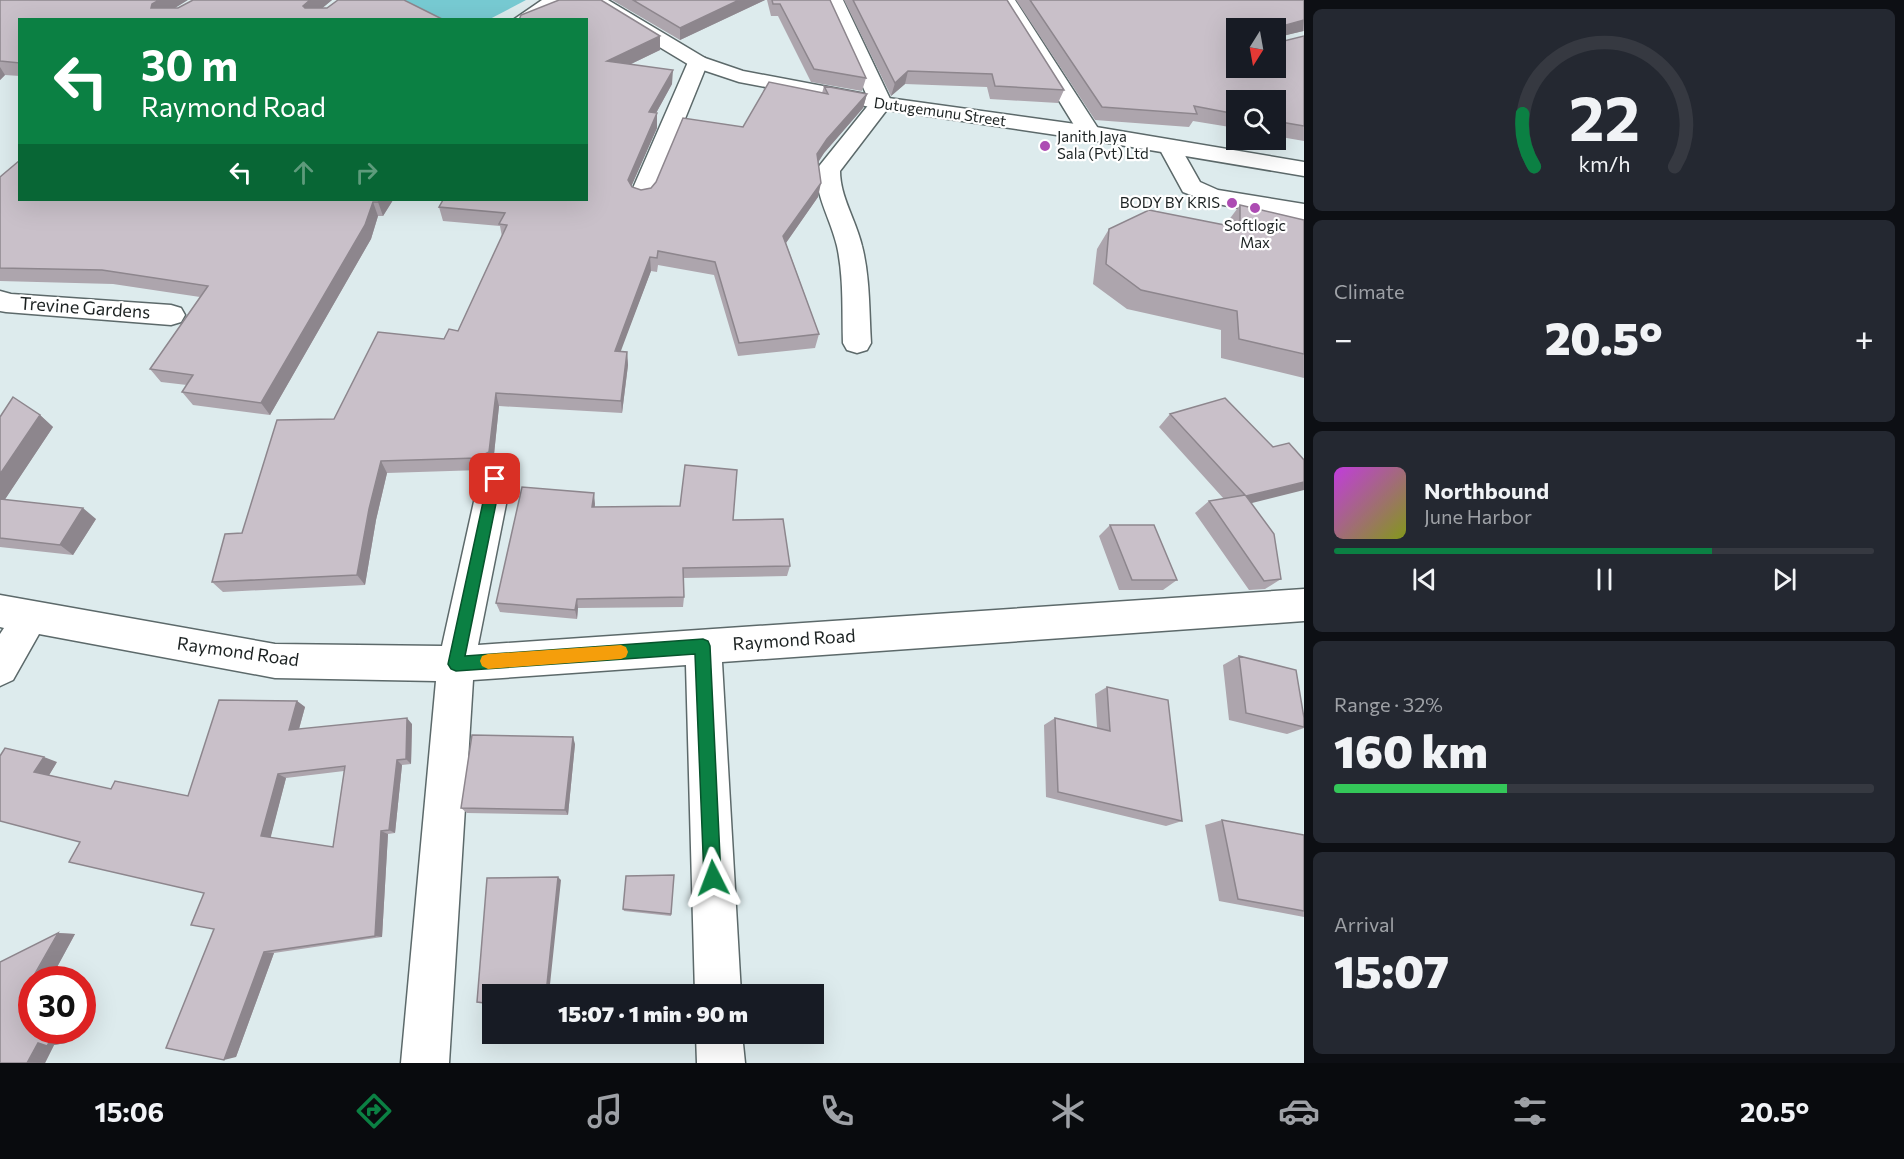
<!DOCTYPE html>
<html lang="en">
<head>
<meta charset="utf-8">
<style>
  :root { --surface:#171b24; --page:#242831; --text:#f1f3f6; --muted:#9ea1a6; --line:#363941; --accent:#0b8043 }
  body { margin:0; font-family:Commissioner,sans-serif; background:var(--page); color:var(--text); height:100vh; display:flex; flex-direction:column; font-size:22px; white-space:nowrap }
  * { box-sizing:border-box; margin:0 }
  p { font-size:20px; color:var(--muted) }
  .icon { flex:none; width:33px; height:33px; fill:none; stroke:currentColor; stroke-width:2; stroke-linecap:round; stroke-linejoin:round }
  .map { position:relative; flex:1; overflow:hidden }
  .side { display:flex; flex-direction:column; gap:9px; padding:9px; background:#0d0f14; width:600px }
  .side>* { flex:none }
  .hud { position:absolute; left:18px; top:18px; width:570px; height:183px; border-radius:0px; box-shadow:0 6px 24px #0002; background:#0b8043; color:#fff; overflow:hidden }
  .needle { width:39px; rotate:191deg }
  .controls { position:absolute; left:1226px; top:18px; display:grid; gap:12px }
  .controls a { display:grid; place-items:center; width:60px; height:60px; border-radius:0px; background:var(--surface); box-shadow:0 6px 24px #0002; font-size:30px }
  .speed { position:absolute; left:18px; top:966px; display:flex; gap:12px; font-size:30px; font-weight:700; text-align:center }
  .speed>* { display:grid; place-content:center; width:78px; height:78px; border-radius:50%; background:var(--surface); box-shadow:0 6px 24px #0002; line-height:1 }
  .speed .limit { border:9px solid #d22; background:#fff; color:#111 }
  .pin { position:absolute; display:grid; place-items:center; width:51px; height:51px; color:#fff; margin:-26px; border-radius:12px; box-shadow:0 3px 9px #0006 }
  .me { position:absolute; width:66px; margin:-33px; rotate:357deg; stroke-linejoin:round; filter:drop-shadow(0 0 4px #0008) }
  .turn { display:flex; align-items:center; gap:21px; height:126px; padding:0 24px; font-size:27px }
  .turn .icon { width:78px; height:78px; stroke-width:2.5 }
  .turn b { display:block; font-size:42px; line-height:51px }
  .lanes { display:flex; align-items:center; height:57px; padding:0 24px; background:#0003; justify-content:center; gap:30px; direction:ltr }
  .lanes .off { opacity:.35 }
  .big { font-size:45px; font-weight:800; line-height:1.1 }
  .side .tile { flex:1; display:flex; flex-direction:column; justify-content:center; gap:9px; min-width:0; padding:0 21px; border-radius:9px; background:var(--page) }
  .side .dial { align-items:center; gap:0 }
  .dial svg { height:156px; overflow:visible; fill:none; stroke:var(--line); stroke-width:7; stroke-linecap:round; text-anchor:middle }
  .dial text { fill:var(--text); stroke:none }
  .song { display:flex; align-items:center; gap:18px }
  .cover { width:72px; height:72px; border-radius:9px; background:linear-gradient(135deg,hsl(290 70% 55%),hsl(70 70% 35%)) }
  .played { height:6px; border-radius:3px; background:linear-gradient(90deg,var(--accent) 70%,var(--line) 70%) }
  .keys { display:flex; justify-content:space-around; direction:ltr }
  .heat { display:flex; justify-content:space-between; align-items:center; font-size:33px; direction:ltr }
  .charge { height:9px; border-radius:4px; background:linear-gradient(90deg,#34c759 32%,var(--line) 0) }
  .trip { position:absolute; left:482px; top:984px; width:342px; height:60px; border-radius:0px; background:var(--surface); box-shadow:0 6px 24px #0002; font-weight:800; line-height:60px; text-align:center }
  .tabs { display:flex; height:96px; justify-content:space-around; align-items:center; background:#090b0e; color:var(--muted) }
  .tabs .icon { width:42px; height:42px }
  .tabs .on { color:var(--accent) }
  .tabs b { font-size:27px; color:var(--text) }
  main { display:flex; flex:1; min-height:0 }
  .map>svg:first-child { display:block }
  .green { fill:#77cad2 }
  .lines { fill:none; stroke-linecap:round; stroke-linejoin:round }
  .minor-casing { stroke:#5c696a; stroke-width:3 }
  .major-casing { stroke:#5c696a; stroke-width:3 }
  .minor { fill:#fff; fill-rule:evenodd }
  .major { fill:#fff; fill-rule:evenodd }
  .wall { fill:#ada5ad; fill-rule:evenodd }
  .shaded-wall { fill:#8d868d }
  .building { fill:#c9c0c9; stroke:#8d868d; stroke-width:1.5; fill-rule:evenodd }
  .route { fill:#0b8043; stroke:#07532c; stroke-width:1.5 }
  .slow { fill:#f59e0b }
  .poi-dot { fill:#ad4cb3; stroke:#fff; stroke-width:2 }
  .labels { text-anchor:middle; stroke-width:4.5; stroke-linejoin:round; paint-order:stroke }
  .far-street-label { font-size:15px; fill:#1c2222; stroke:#fff }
  .far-poi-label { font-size:15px; fill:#1c2222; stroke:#fff; text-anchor:start }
  .street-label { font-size:18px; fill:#1c2222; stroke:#fff }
</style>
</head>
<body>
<main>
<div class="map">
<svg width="1304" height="1063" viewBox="0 0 1304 1063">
  <rect width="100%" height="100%" fill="#ddebed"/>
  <path class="green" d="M 400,0 L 526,0 L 488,20 L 434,19 Z"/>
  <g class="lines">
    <g class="minor-casing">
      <path id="minor" d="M 542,0 L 564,0 L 536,20 L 513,20 Z
        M 825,0 L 843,0 L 892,103 L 840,171 C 840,197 856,220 862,246 C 870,277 869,311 871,343 L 867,350 L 857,353 L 847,350 L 843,343 C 842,311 844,277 837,246 C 831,220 816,197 816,170 L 870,103 Z
        M 997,0 L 1015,0 L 1101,133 L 1098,138 L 1090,140 L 1082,138 Z
        M 698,56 L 705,58 L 708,62 L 654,195 L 650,200 L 642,202 L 634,200 L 630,195 L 688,62 L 691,58 Z
        M 1170,141 L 1178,143 L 1200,182 L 1218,190 L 1304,204 L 1304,220 L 1212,203 L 1183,192 L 1159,148 L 1162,143 Z
        M 0,291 L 11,294 L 171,305 L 181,308 L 185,315 L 181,322 L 171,325 L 6,312 L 0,311 Z
        M 495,466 L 506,470 L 511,479 L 478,645 L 1304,589 L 1304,621 L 722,662 L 741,994 L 695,994 L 686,665 L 473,680 L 449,1063 L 401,1063 L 436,681 L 275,678 L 39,634 L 13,680 L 0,686 L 0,634 L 4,628 L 0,627 L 0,595 L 275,644 L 442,646 L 479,479 L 484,470 Z
        M 696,1034 L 742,1034 L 745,1063 L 697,1063 Z"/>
    </g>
    <g class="major-casing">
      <path id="major" d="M 586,0 L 608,0 L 705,58 L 743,71 L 881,97 L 1090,126 L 1304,162 L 1304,176 L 1090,140 L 881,109 L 739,82 L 691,66 L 588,4 Z"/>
    </g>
    <use href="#minor" class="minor"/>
    <use href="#major" class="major"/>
  </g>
  <path class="wall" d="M 0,0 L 178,8 L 193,0 L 332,0 L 322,8 L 444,20 L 20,20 L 20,76 L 5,75 L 0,80 Z
    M 612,0 L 765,0 L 680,40 Z
    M 767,0 L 830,0 L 866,78 L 862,91 L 811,82 L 778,16 L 771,16 Z
    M 844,0 L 1007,0 L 1064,90 L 1058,103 L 990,99 L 987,87 L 905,84 L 891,96 Z
    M 1016,0 L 1304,0 L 1304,31 L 1281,36 L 1281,39 L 1284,41 L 1304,36 L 1304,141 L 1275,136 L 1275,100 L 1236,100 L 1236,128 L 1193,121 L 1189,127 L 1095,120 Z
    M 586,20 L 660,36 L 660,50 L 631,64 L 672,84 L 656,113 L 657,128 L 631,186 L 641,190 L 651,188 L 743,127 L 822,93 L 824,86 L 867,94 L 863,108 L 824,153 L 818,162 L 818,197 L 786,243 L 819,334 L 815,348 L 738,356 L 714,275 L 658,265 L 657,272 L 651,271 L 620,351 L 627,352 L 628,365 L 622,413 L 499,406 L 493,464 L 481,470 L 387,473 L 376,520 L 365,585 L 223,592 L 212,582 L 242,533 L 334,419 L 444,339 L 458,331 L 502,237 L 500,226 L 443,221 L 439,207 Z
    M 0,177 L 20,200 L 393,200 L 383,216 L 378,216 L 371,239 L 270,415 L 193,405 L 182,392 L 187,385 L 161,382 L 150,369 L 200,297 L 113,284 L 0,281 Z
    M 1240,205 L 1304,220 L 1304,378 L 1221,358 L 1221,330 L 1127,309 L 1093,284 L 1097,249 L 1109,229 L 1225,225 Z
    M 1170,414 L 1273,447 L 1251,503 L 1281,579 L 1265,589 L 1249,590 L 1195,513 L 1209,501 L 1224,499 L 1159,427 Z
    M 40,415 L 53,427 L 5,499 L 96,519 L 73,555 L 0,547 L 0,417 Z
    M 595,504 L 595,507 L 733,520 L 790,566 L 787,576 L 683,578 L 684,597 L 683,607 L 578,608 L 577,619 L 500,612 L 496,603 Z
    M 1110,525 L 1177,580 L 1163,590 L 1119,590 L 1099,536 Z
    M 1239,656 L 1304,727 L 1304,728 L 1287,734 L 1229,720 L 1223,665 Z
    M 1107,687 L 1182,821 L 1166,826 L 1046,797 L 1044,725 L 1055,718 L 1097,728 L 1095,694 Z
    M 297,701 L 305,707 L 299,729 L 412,724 L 411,764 L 402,765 L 395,833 L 388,834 L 382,937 L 274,953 L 236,1057 L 214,929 L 204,893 L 80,842 L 0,821 L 57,762 L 49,775 L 111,789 L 188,796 ZM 344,771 L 333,847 L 270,838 L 286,778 Z
    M 575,744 L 568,815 L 467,813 L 461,808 Z
    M 1222,820 L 1304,835 L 1304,917 L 1219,901 L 1205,825 Z
    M 623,909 L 671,914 L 671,916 L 624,911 Z
    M 58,933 L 75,934 L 50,980 L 32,980 L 32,1030 L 73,1030 L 66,1043 L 54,1045 L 45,1063 L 0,1063 L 0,962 Z"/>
  <path class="shaded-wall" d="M 159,0 L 188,0 L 159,18 L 151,8 L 152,4 Z
    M 310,0 L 332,0 L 308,20 L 303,6 Z
    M 739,0 L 765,0 L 680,40 L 680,28 Z
    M 1304,20 L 1303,31 L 1275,38 L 1282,26 Z
    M 660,36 L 660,50 L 608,75 L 607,61 Z
    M 0,67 L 5,75 L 0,80 Z
    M 673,70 L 672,84 L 649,126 L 649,112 Z
    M 908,71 L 905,84 L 891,96 L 895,83 Z
    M 867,94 L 863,108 L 824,153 L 814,169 L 817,154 L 827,139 Z
    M 657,113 L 657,128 L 628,194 L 628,180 Z
    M 821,183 L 818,197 L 781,250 L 783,236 Z
    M 380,200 L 393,200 L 383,216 L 378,202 Z
    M 373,202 L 378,216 L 371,239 L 270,415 L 261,403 Z
    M 650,257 L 651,271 L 616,364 L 615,351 Z
    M 627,352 L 628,365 L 622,413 L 621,401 Z
    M 496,393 L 499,406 L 493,464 L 481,470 L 477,458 Z
    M 40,415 L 53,427 L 0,507 L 0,474 Z
    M 381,461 L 387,473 L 376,520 L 365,585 L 357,575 L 369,509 Z
    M 1304,482 L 1304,490 L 1232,508 L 1246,496 Z
    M 594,493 L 595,504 L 593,518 L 592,507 Z
    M 83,508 L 96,519 L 73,555 L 60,545 Z
    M 577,599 L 578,608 L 577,619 L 575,610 Z
    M 297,701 L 305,707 L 297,736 L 289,730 Z
    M 407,718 L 412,724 L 411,764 L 406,759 Z
    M 573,737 L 575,744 L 568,815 L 565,810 Z
    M 44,757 L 57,762 L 48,777 L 34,772 Z
    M 397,760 L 402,765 L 395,833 L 389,830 Z
    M 278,774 L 286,778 L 270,840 L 261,836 Z
    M 381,831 L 388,834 L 382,937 L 375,936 Z
    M 558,877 L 561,880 L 549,994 L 546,994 Z
    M 58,933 L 75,934 L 50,980 L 32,980 Z
    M 264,952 L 274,953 L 236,1057 L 224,1060 Z
    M 32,980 L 32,1000 L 20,1000 Z
    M 56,1030 L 73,1030 L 66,1043 L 54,1045 L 45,1063 L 27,1063 L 38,1043 Z"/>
  <path class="building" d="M 0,0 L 159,0 L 152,4 L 151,8 L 178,8 L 193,0 L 310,0 L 303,6 L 305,8 L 327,8 L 338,0 L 404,0 L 444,20 L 20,20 L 20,63 L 0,61 Z
    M 559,0 L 601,0 L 660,36 L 607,61 L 673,70 L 649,112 L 657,113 L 628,180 L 632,187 L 641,190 L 651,188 L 656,182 L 683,118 L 743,127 L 769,82 L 828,94 L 824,86 L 867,94 L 827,139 L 817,154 L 821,183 L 783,236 L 819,334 L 739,343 L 715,262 L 658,251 L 657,258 L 650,257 L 615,351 L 627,352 L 621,401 L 496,393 L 489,452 L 477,458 L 381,461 L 369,509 L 357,575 L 212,582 L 225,534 L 242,533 L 277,420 L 334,419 L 378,332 L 444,339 L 449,329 L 458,331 L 507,225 L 499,224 L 505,213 L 439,207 L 443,200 L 586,200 L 586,20 L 519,20 L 521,15 Z
    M 633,0 L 739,0 L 680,28 Z
    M 772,0 L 830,0 L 866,78 L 814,69 L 780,4 L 773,4 Z
    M 853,0 L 1007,0 L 1064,90 L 995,86 L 992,74 L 908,71 L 895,83 Z
    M 1030,0 L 1304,0 L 1304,20 L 1282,26 L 1281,39 L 1284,41 L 1304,36 L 1304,126 L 1275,121 L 1275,100 L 1236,100 L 1236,114 L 1194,106 L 1197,114 L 1102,107 ZM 1236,28 L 1275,28 L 1275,68 L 1236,68 Z
    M 20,160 L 20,200 L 380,200 L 378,202 L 373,202 L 365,225 L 261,403 L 182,392 L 193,375 L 150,369 L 208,286 L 102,270 L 0,268 L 0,177 Z
    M 1240,205 L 1304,220 L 1304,354 L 1239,339 L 1237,311 L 1141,290 L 1106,264 L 1109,229 L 1149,210 L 1240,228 Z
    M 13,397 L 40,415 L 0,474 L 0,417 Z
    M 1225,398 L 1273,447 L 1289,443 L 1304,460 L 1304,482 L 1246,496 L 1274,534 L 1281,579 L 1264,581 L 1209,501 L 1245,495 L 1170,414 Z
    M 685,465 L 737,470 L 733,520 L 783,519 L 790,566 L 683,568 L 684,597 L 577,599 L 575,610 L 496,603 L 522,487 L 594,493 L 592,507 L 680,506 Z
    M 0,499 L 83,508 L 60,545 L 0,538 Z
    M 1110,525 L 1154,525 L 1177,580 L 1132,580 Z
    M 1239,656 L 1296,670 L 1304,718 L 1304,727 L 1246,713 Z
    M 1107,687 L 1168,700 L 1182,821 L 1058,792 L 1055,718 L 1110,731 Z
    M 219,700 L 297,701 L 289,730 L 407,718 L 406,759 L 397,760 L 389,830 L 381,831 L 375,936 L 264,952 L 224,1060 L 166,1048 L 214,929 L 191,925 L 204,893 L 69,862 L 80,842 L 0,821 L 0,756 L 5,748 L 44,757 L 34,772 L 111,789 L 115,781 L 188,796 ZM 345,766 L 333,847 L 261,836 L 278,774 Z
    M 472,735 L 573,737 L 565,810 L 461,808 Z
    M 1222,820 L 1304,835 L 1304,911 L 1238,899 Z
    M 674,875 L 671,914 L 623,909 L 626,876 Z
    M 558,877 L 546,994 L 492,994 L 492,1004 L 477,1002 L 487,878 Z
    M 58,933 L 20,1000 L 32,1003 L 32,1030 L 56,1030 L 47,1046 L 38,1043 L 27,1063 L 0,1063 L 0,962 Z"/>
  <path class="route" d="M 495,474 L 501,479 L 465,656 L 703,639 L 708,641 L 710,646 L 721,878 L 719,885 L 713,887 L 706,885 L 704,878 L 695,654 L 456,671 L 451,669 L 448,664 L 488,479 Z"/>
  <path class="slow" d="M 621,645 L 626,647 L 628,652 L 626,657 L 621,659 L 488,669 L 482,666 L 480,661 L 482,656 L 488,654 Z"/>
  <g class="poi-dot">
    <circle cx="1045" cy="146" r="6"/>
    <circle cx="1232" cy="203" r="6"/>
    <circle cx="1255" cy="208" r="6"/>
  </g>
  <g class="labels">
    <g class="far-street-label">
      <text transform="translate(940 112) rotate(8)" y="5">Dutugemunu Street</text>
    </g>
    <g class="far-poi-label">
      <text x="1057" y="142">Janith Jaya<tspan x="1057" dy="17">Sala (Pvt) Ltd</tspan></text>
      <text x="1220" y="208" text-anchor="end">BODY BY KRIS</text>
      <text x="1255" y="231" text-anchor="middle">Softlogic<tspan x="1255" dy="17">Max</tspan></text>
    </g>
    <g class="street-label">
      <text transform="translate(85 308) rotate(4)" y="6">Trevine Gardens</text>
      <text transform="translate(794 640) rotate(-4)" y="6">Raymond Road</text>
      <text transform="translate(238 652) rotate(8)" y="6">Raymond Road</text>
    </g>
  </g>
</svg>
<div class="controls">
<a><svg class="needle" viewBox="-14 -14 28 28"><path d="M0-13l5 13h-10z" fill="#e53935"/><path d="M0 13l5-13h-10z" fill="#9ea1a6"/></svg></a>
<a><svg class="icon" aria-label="search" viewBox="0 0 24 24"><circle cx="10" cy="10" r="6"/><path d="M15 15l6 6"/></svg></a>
</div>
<div class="speed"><div class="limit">30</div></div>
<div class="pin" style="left:495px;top:479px;background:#d93025"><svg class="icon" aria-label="arrive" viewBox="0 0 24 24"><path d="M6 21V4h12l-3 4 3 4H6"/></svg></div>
<svg class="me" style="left:713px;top:878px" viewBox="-20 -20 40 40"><path d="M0-17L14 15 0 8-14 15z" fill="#0b8043" stroke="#fff" stroke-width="4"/></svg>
<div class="trip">15:07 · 1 min · 90 m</div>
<div class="hud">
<div class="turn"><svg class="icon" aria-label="left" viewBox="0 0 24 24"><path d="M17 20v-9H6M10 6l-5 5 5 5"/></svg><div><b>30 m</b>Raymond Road</div></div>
<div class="lanes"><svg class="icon" aria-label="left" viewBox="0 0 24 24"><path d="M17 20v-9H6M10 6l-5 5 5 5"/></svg><svg class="icon off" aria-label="ahead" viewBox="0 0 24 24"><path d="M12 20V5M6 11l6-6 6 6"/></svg><svg class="icon off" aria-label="right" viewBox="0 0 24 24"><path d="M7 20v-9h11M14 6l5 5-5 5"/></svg></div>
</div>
</div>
<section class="side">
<div class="tile dial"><svg viewBox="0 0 100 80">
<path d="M14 69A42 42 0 1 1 86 69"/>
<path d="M14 69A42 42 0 0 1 8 42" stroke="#0b8043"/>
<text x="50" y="56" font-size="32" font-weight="700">22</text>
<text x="50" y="72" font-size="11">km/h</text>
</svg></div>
<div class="tile"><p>Climate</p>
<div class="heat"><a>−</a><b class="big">20.5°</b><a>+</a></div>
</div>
<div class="tile">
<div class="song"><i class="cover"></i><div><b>Northbound</b><p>June Harbor</p></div></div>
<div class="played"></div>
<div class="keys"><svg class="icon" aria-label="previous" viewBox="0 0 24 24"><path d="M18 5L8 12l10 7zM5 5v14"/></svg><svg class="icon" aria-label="pause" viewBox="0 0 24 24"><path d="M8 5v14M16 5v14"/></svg><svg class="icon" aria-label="next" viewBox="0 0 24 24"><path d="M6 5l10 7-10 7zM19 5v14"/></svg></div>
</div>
<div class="tile"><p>Range · 32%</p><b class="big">160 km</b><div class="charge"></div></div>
<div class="tile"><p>Arrival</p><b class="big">15:07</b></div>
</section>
</main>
<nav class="tabs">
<b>15:06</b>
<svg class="icon on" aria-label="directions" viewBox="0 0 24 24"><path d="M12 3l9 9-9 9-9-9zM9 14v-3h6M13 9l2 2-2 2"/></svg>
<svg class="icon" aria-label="music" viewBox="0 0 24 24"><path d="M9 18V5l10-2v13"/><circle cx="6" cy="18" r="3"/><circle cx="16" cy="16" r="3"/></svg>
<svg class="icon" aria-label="phone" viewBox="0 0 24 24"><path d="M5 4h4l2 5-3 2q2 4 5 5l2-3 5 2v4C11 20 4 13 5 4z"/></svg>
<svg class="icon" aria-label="climate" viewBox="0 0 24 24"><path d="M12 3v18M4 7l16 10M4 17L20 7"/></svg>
<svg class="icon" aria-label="car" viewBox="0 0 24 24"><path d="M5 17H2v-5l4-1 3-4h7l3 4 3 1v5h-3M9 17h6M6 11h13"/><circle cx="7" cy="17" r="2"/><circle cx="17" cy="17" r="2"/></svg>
<svg class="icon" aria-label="filters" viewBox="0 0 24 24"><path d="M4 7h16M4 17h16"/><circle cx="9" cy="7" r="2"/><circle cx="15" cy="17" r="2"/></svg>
<b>20.5°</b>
</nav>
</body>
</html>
